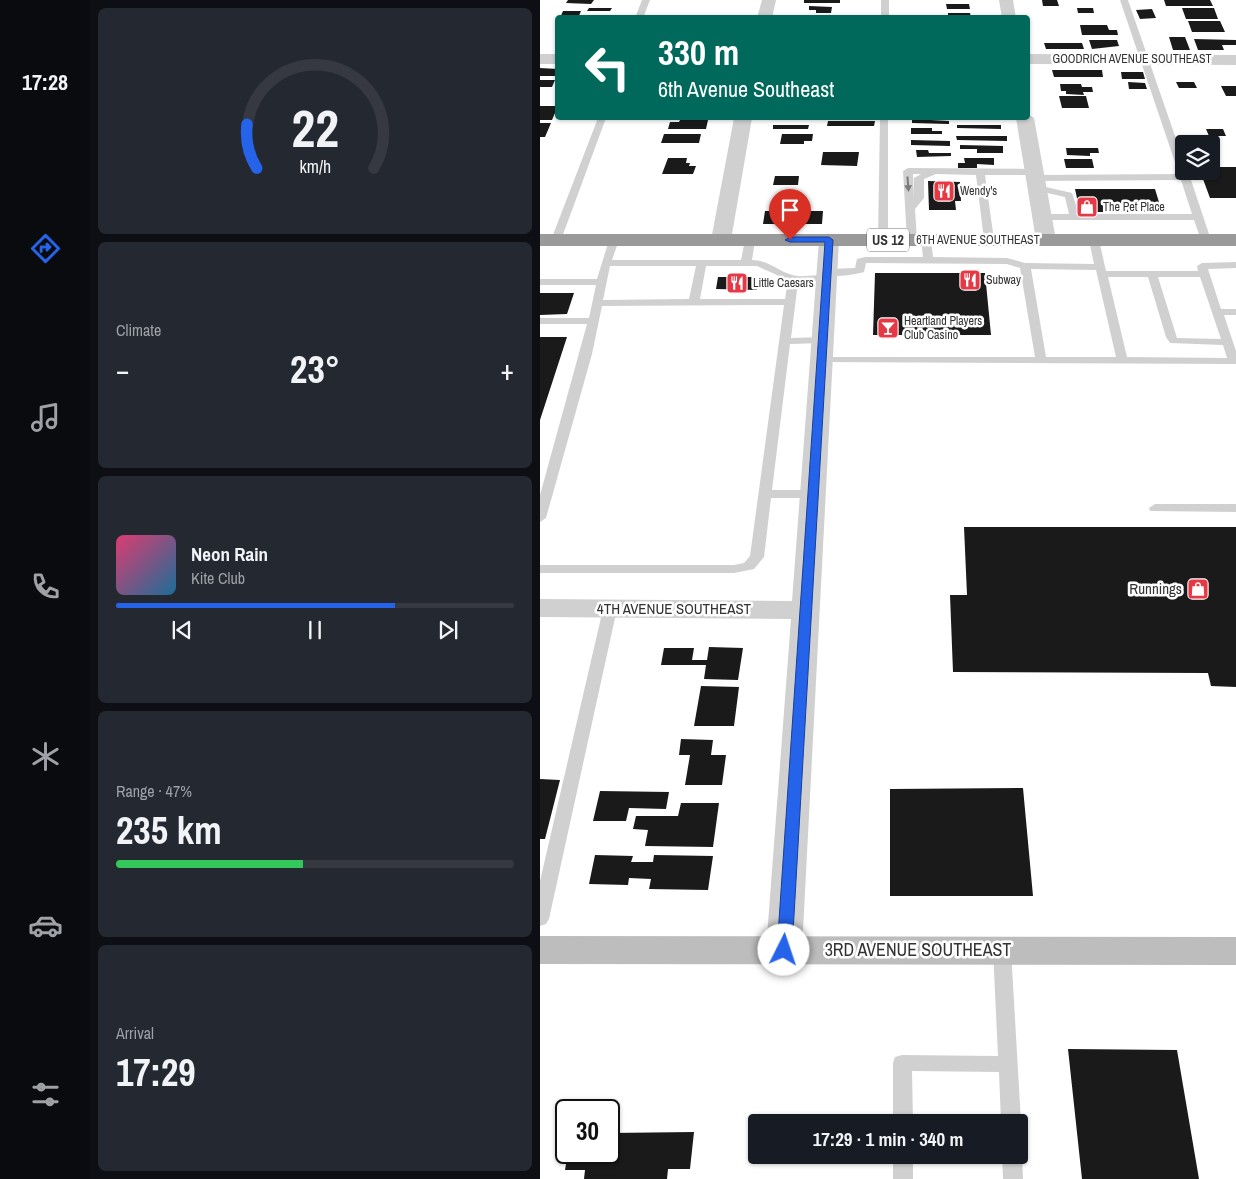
<!DOCTYPE html>
<html lang="en">
<head>
<meta charset="utf-8">
<style>
  :root { --surface:#171b24; --page:#242831; --text:#f1f3f6; --muted:#9ea1a6; --line:#363941; --accent:#2563eb }
  body { margin:0; font-family:"Archivo Narrow",sans-serif; background:var(--page); color:var(--text); height:100vh; display:flex; flex-direction:column; font-size:19px; white-space:nowrap }
  * { box-sizing:border-box; margin:0 }
  p { font-size:16px; color:var(--muted) }
  .icon { flex:none; width:28px; height:28px; fill:none; stroke:currentColor; stroke-width:2; stroke-linecap:round; stroke-linejoin:round }
  .map { position:relative; flex:1; overflow:hidden }
  .drawer { display:flex; flex-direction:column; gap:8px; padding:8px; background:#0d0f14; width:450px }
  .drawer>* { flex:none }
  .hud { position:absolute; left:15px; top:15px; width:475px; height:105px; border-radius:5px; box-shadow:0 1px 4px #0004; background:#00695c; color:#fff; overflow:hidden }
  .tools { position:absolute; left:635px; top:135px; display:grid; gap:10px }
  .tools a { display:grid; place-items:center; width:45px; height:45px; border-radius:5px; background:var(--surface); box-shadow:0 1px 4px #0004; font-size:25px }
  .speed { position:absolute; left:15px; top:1099px; display:flex; gap:10px; font-size:25px; font-weight:700; text-align:center }
  .speed>* { display:grid; place-content:center; width:65px; height:65px; border-radius:50%; background:var(--surface); box-shadow:0 1px 4px #0004; line-height:1 }
  .speed .limit { border:2px solid #111; border-radius:8px; background:#fff; color:#111 }
  .pin { position:absolute; display:grid; place-items:center; width:42px; height:42px; color:#fff; margin:-51px -21px; border-radius:50% 50% 50% 0; rotate:-45deg; box-shadow:0 0 5px #0007 }
  .pin .icon { rotate:45deg }
  .me { position:absolute; width:55px; margin:-28px; rotate:4deg; stroke-linejoin:round; filter:drop-shadow(0 0 4px #0008) }
  .turn { display:flex; align-items:center; gap:18px; height:105px; padding:0 20px; font-size:22px }
  .turn .icon { width:65px; height:65px; stroke-width:2.5 }
  .turn b { display:block; font-size:35px; line-height:42px }
  .big { font-size:38px; font-weight:700; line-height:1.1 }
  .drawer .tile { flex:1; display:flex; flex-direction:column; justify-content:center; gap:8px; min-width:0; padding:0 18px; border-radius:8px; background:var(--page) }
  .drawer .dial { align-items:center; gap:0 }
  .dial svg { height:130px; overflow:visible; fill:none; stroke:var(--line); stroke-width:7; stroke-linecap:round; text-anchor:middle }
  .dial text { fill:var(--text); stroke:none }
  .song { display:flex; align-items:center; gap:15px }
  .cover { width:60px; height:60px; border-radius:8px; background:linear-gradient(135deg,hsl(340 70% 55%),hsl(200 70% 35%)) }
  .played { height:5px; border-radius:2px; background:linear-gradient(90deg,var(--accent) 70%,var(--line) 70%) }
  .keys { display:flex; justify-content:space-around; direction:ltr }
  .heat { display:flex; justify-content:space-between; align-items:center; font-size:28px; direction:ltr }
  .charge { height:8px; border-radius:4px; background:linear-gradient(90deg,#34c759 47%,var(--line) 0) }
  .trip { position:absolute; left:208px; top:1114px; width:280px; height:50px; border-radius:5px; background:var(--surface); box-shadow:0 1px 4px #0004; font-weight:700; line-height:50px; text-align:center }
  main { display:flex; flex:1; min-height:0 }
  .dock { display:flex; flex-direction:column; width:90px; justify-content:space-around; align-items:center; background:#090b0e; color:var(--muted) }
  .dock .icon { width:35px; height:35px }
  .dock .on { color:var(--accent) }
  .dock b { font-size:22px; color:var(--text) }
  .map>svg:first-child { display:block }
  .building { fill:#1a1a1a }
  .lines { fill:none; stroke-linecap:round; stroke-linejoin:round }
  .lane { fill:#d0d0d0; fill-rule:evenodd }
  .street { fill:#d0d0d0; fill-rule:evenodd }
  .secondary { fill:#bdbdbd; fill-rule:evenodd }
  .highway { fill:#9a9a9a; fill-rule:evenodd }
  .oneway { fill:#7a7a7a }
  .route { fill:#2563eb; stroke:#184099 }
  .labels { text-anchor:middle; stroke-width:5; stroke-linejoin:round; paint-order:stroke }
  .far-street-label { font-size:12px; fill:#333; stroke:#fff }
  .far-poi-label { font-size:12px; fill:#333; stroke:#fff; text-anchor:start }
  .shield { fill:#fff; stroke:#707070; stroke-width:1 }
  .shield-label { font-size:14px; font-weight:bold; fill:#333 }
  .poi-label { font-size:15px; fill:#333; stroke:#fff; text-anchor:end }
  .street-label { font-size:15px; fill:#333; stroke:#fff }
  .near-street-label { font-size:18px; fill:#333; stroke:#fff }
</style>
</head>
<body>
<main>
<nav class="dock">
<b>17:28</b>
<svg class="icon on" aria-label="directions" viewBox="0 0 24 24"><path d="M12 3l9 9-9 9-9-9zM9 14v-3h6M13 9l2 2-2 2"/></svg>
<svg class="icon" aria-label="music" viewBox="0 0 24 24"><path d="M9 18V5l10-2v13"/><circle cx="6" cy="18" r="3"/><circle cx="16" cy="16" r="3"/></svg>
<svg class="icon" aria-label="phone" viewBox="0 0 24 24"><path d="M5 4h4l2 5-3 2q2 4 5 5l2-3 5 2v4C11 20 4 13 5 4z"/></svg>
<svg class="icon" aria-label="climate" viewBox="0 0 24 24"><path d="M12 3v18M4 7l16 10M4 17L20 7"/></svg>
<svg class="icon" aria-label="car" viewBox="0 0 24 24"><path d="M5 17H2v-5l4-1 3-4h7l3 4 3 1v5h-3M9 17h6M6 11h13"/><circle cx="7" cy="17" r="2"/><circle cx="17" cy="17" r="2"/></svg>
<svg class="icon" aria-label="filters" viewBox="0 0 24 24"><path d="M4 7h16M4 17h16"/><circle cx="9" cy="7" r="2"/><circle cx="15" cy="17" r="2"/></svg>
</nav>
<section class="drawer">
<div class="tile dial"><svg viewBox="0 0 100 80">
<path d="M14 69A42 42 0 1 1 86 69"/>
<path d="M14 69A42 42 0 0 1 8 42" stroke="#2563eb"/>
<text x="50" y="56" font-size="32" font-weight="700">22</text>
<text x="50" y="72" font-size="11">km/h</text>
</svg></div>
<div class="tile"><p>Climate</p>
<div class="heat"><a>−</a><b class="big">23°</b><a>+</a></div>
</div>
<div class="tile">
<div class="song"><i class="cover"></i><div><b>Neon Rain</b><p>Kite Club</p></div></div>
<div class="played"></div>
<div class="keys"><svg class="icon" aria-label="previous" viewBox="0 0 24 24"><path d="M18 5L8 12l10 7zM5 5v14"/></svg><svg class="icon" aria-label="pause" viewBox="0 0 24 24"><path d="M8 5v14M16 5v14"/></svg><svg class="icon" aria-label="next" viewBox="0 0 24 24"><path d="M6 5l10 7-10 7zM19 5v14"/></svg></div>
</div>
<div class="tile"><p>Range · 47%</p><b class="big">235 km</b><div class="charge"></div></div>
<div class="tile"><p>Arrival</p><b class="big">17:29</b></div>
</section>
<div class="map">
<svg width="696" height="1179" viewBox="0 0 696 1179">
  <rect width="100%" height="100%" fill="#fff"/>
  <path class="building" d="M 28,0 L 54,0 L 51,4 L 26,3 Z
    M 264,0 L 300,0 L 300,3 L 264,3 Z
    M 502,0 L 517,0 L 519,6 L 503,6 Z
    M 624,0 L 670,0 L 673,6 L 626,6 Z
    M 406,4 L 429,4 L 430,9 L 407,9 Z
    M 269,6 L 292,7 L 291,13 L 276,13 L 276,10 L 269,10 Z
    M 49,8 L 72,8 L 70,11 L 47,11 Z
    M 537,8 L 553,8 L 554,13 L 538,13 Z
    M 642,8 L 674,8 L 678,19 L 646,19 Z
    M 612,9 L 616,18 L 600,19 L 596,10 Z
    M 23,11 L 41,11 L 38,18 L 20,18 Z
    M 408,13 L 430,13 L 431,18 L 408,18 Z
    M 648,21 L 680,21 L 685,32 L 652,32 Z
    M 540,25 L 567,25 L 569,30 L 577,30 L 578,35 L 542,35 Z
    M 629,37 L 645,37 L 650,50 L 633,50 Z
    M 654,39 L 696,40 L 696,45 L 682,45 L 684,50 L 658,50 Z
    M 549,40 L 577,40 L 579,46 L 552,49 Z
    M 504,43 L 542,43 L 544,49 L 506,49 Z
    M 0,68 L 18,69 L 18,76 L 0,76 Z
    M 512,70 L 562,70 L 563,77 L 514,77 Z
    M 581,72 L 603,72 L 605,79 L 582,79 Z
    M 0,80 L 15,80 L 12,87 L 0,87 Z
    M 588,82 L 605,83 L 607,89 L 589,89 Z
    M 636,82 L 654,82 L 657,88 L 639,88 Z
    M 520,84 L 541,84 L 542,87 L 552,87 L 553,92 L 543,92 L 544,95 L 526,94 L 526,91 L 521,91 Z
    M 681,86 L 696,86 L 696,96 L 686,96 Z
    M 519,96 L 546,96 L 549,108 L 522,108 Z
    M 0,106 L 18,106 L 12,120 L 0,120 Z
    M 235,118 L 281,118 L 281,120 L 235,120 Z
    M 372,119 L 409,121 L 409,124 L 372,123 Z
    M 140,120 L 168,120 L 166,129 L 128,129 L 130,122 L 139,122 Z
    M 288,121 L 335,121 L 334,126 L 287,126 Z
    M 0,123 L 11,123 L 5,137 L 0,137 Z
    M 233,125 L 269,125 L 268,129 L 233,129 Z
    M 417,125 L 461,125 L 461,129 L 417,128 Z
    M 371,128 L 392,128 L 392,131 L 402,131 L 402,134 L 371,134 Z
    M 666,129 L 683,129 L 686,136 L 669,136 Z
    M 124,134 L 161,134 L 159,143 L 121,143 Z
    M 242,134 L 273,134 L 272,141 L 264,141 L 264,144 L 240,144 Z
    M 416,136 L 467,136 L 467,141 L 417,140 Z
    M 371,140 L 410,141 L 410,146 L 371,145 Z
    M 420,145 L 463,146 L 463,153 L 437,153 L 437,149 L 420,149 Z
    M 526,148 L 558,148 L 559,153 L 550,153 L 550,156 L 527,155 Z
    M 376,150 L 388,150 L 389,153 L 411,153 L 411,156 L 377,157 Z
    M 283,152 L 319,152 L 317,166 L 281,165 Z
    M 128,158 L 147,158 L 146,163 L 150,163 L 149,166 L 156,166 L 153,174 L 122,174 Z
    M 424,158 L 454,158 L 454,165 L 437,164 L 437,168 L 418,168 L 418,163 L 425,163 Z
    M 524,159 L 552,159 L 554,168 L 526,168 Z
    M 671,167 L 696,167 L 696,198 L 670,198 L 660,171 L 671,171 Z
    M 235,176 L 259,176 L 258,185 L 233,185 Z
    M 388,181 L 420,182 L 421,201 L 415,201 L 416,210 L 389,210 Z
    M 535,189 L 615,189 L 622,212 L 540,212 Z
    M 225,211 L 283,211 L 282,224 L 223,224 Z
    M 335,273 L 445,273 L 451,335 L 333,335 Z
    M 178,277 L 218,277 L 217,290 L 176,289 Z
    M 0,293 L 34,293 L 27,314 L 0,315 Z
    M 0,337 L 27,337 L 0,420 Z
    M 424,527 L 696,527 L 696,687 L 671,686 L 668,673 L 413,672 L 410,595 L 427,595 Z
    M 169,647 L 203,648 L 198,680 L 164,679 L 166,665 L 121,665 L 124,648 L 154,648 L 152,660 L 167,660 Z
    M 161,686 L 199,687 L 194,726 L 154,726 Z
    M 141,739 L 173,740 L 171,755 L 186,755 L 182,785 L 145,785 L 150,755 L 139,755 Z
    M 0,779 L 20,780 L 5,839 L 0,839 Z
    M 483,788 L 493,896 L 350,896 L 350,789 Z
    M 60,791 L 129,792 L 126,809 L 89,808 L 86,821 L 53,821 Z
    M 141,803 L 179,803 L 173,847 L 105,846 L 108,830 L 93,829 L 96,816 L 138,816 Z
    M 55,855 L 93,856 L 91,862 L 113,862 L 114,855 L 173,856 L 168,890 L 109,889 L 111,879 L 89,878 L 88,885 L 49,884 Z
    M 528,1049 L 637,1050 L 659,1179 L 542,1179 Z
    M 154,1132 L 150,1169 L 128,1169 L 127,1179 L 44,1179 L 45,1170 L 25,1170 L 28,1152 L 69,1152 L 69,1133 Z"/>
  <g class="lines">
    <path class="lane" d="M 102,0 L 110,0 L 103,18 L 95,18 Z
      M 341,0 L 349,0 L 349,18 L 341,18 Z
      M 580,0 L 588,0 L 644,162 L 644,171 L 647,171 L 650,177 L 671,240 L 669,242 L 663,242 L 661,240 L 654,220 L 502,220 L 497,217 L 502,214 L 529,214 L 525,197 L 494,190 L 492,188 L 497,185 L 532,193 L 539,214 L 652,214 L 641,180 L 495,181 L 490,178 L 495,175 L 639,174 Z
      M 58,118 L 66,118 L 21,240 L 19,242 L 13,242 L 11,240 Z
      M 340,118 L 348,118 L 348,240 L 343,243 L 338,240 Z
      M 368,168 L 494,169 L 499,172 L 494,175 L 445,175 L 454,240 L 449,243 L 444,240 L 436,175 L 396,174 L 384,179 L 384,198 L 375,209 L 377,240 L 372,243 L 367,240 L 363,171 ZM 373,174 L 381,174 L 374,178 L 374,198 Z
      M 74,237 L 79,240 L 72,260 L 201,260 L 205,240 L 210,237 L 215,240 L 212,260 C 229,260 241,274 257,276 C 267,277 284,272 292,279 L 287,282 L 258,282 L 251,338 L 283,337 L 288,340 L 283,343 L 250,344 L 232,490 L 274,490 L 280,494 L 274,498 L 231,498 L 224,557 L 214,569 L 194,573 L 0,573 L 0,565 L 194,565 L 204,563 L 210,556 L 244,305 L 62,306 L 52,354 L 6,518 L 0,522 L 0,495 L 47,324 L 0,324 L 0,318 L 49,318 L 56,285 L 0,285 L 0,279 L 57,279 L 69,240 ZM 70,266 L 156,266 L 149,299 L 63,300 ZM 166,266 L 217,266 L 248,280 L 245,299 L 160,299 Z
      M 386,237 L 391,240 L 393,257 L 467,258 L 485,263 L 554,264 L 549,240 L 554,237 L 559,240 L 566,271 L 658,271 L 657,266 L 662,263 L 696,262 L 696,268 L 668,269 L 681,309 L 696,309 L 696,315 L 684,315 L 696,351 L 696,364 L 278,362 L 276,360 L 282,357 L 495,357 L 480,268 L 467,264 L 326,263 L 324,272 C 314,275 290,279 282,272 L 287,269 L 315,268 L 317,259 L 325,257 L 383,257 L 381,240 ZM 491,269 L 556,270 L 576,357 L 506,357 ZM 568,277 L 608,277 L 626,337 L 630,343 L 683,345 L 687,358 L 587,357 ZM 618,277 L 660,277 L 681,339 L 637,338 Z
      M 615,504 L 696,504 L 696,512 L 610,511 L 609,508 Z
      M 70,605 L 75,606 L 77,609 L 9,919 L 6,924 L 0,926 L 0,881 L 63,609 L 65,606 Z
      M 462,943 L 468,945 L 471,950 L 481,1122 L 479,1126 L 479,1122 L 461,1122 L 459,1072 L 372,1071 L 373,1122 L 353,1122 L 353,1063 L 355,1057 L 362,1055 L 458,1056 L 453,950 L 456,945 Z
      M 479,1149 L 482,1155 L 483,1179 L 463,1179 L 462,1155 L 479,1155 Z
      M 353,1155 L 373,1155 L 373,1179 L 353,1179 Z"/>
    <path class="street" d="M 222,0 L 236,0 L 232,18 L 217,18 Z
      M 459,0 L 473,0 L 476,18 L 462,18 Z
      M 0,54 L 18,54 L 18,64 L 0,64 Z
      M 488,54 L 696,55 L 696,65 L 488,64 Z
      M 488,114 L 494,118 L 516,240 L 513,244 L 506,246 L 499,244 L 496,240 L 476,118 L 488,118 Z
      M 194,118 L 212,118 L 191,240 L 188,244 L 181,246 L 174,244 L 171,240 Z
      M 289,234 L 296,236 L 299,240 L 262,950 L 257,960 L 244,964 L 231,960 L 226,950 L 251,619 L 0,617 L 0,599 L 252,601 L 279,240 L 282,236 Z"/>
    <path class="secondary" d="M 0,936 L 696,937 L 696,965 L 0,964 Z"/>
    <path class="highway" d="M 0,234 L 696,234 L 696,246 L 0,246 Z"/>
  </g>
  <defs><path id="oneway-solid" d="M-6-.8H1V-3.2L6.5 0L1 3.2V.8H-6Z" transform="scale(1.25)"/></defs>
  <use class="oneway" href="#oneway-solid" transform="translate(368 184) rotate(86)"/>
  <path class="route" d="M 289,237 L 293,240 L 252,950 L 250,954 L 244,956 L 239,954 L 237,950 L 285,242 L 250,242 L 245,240 L 250,237 Z"/>
  <defs>
    <g id="restaurant-square" transform="scale(1.125)"><rect x="-9" y="-9" width="18" height="18" rx="4" fill="#e63946" stroke="#fff"/><path d="M-5-6h1v4h1v-4h1v4h1v-4h1v5L-1.5 .5V6h-2V.5L-5-1ZM5-6V6H3V1.5H1.5Q1.5-4 5-6Z" fill="#fff"/></g>
    <g id="shop-square" transform="scale(1.125)"><rect x="-9" y="-9" width="18" height="18" rx="4" fill="#e63946" stroke="#fff"/><path d="M-5-2.5h2.3a2.7 3.5 0 0 1 5.4 0H5L5.5 6h-11ZM-1.5-2.5h3a1.5 2.3 0 0 0-3 0Z" fill="#fff"/></g>
    <g id="bar-square" transform="scale(1.125)"><rect x="-9" y="-9" width="18" height="18" rx="4" fill="#e63946" stroke="#fff"/><path d="M-6-5H6L.8 .8V4.5H3.5V6h-7V4.5H-.8V.8Z" fill="#fff"/></g>
  </defs>
  <g fill-rule="evenodd">
    <use href="#restaurant-square" x="404" y="191"/>
    <use href="#shop-square" x="547" y="207"/>
    <use href="#restaurant-square" x="430" y="280"/>
    <use href="#restaurant-square" x="197" y="283"/>
    <use href="#bar-square" x="348" y="328"/>
    <use href="#shop-square" x="658" y="589"/>
  </g>
  <g class="labels">
    <g class="far-street-label">
      <text x="592" y="63">GOODRICH AVENUE SOUTHEAST</text>
      <text x="438" y="244">6TH AVENUE SOUTHEAST</text>
    </g>
    <g class="far-poi-label">
      <text x="420" y="195">Wendy's</text>
      <text x="563" y="211">The Pet Place</text>
      <text x="446" y="284">Subway</text>
      <text x="213" y="287">Little Caesars</text>
      <text x="364" y="325">Heartland Players<tspan x="364" dy="14">Club Casino</tspan></text>
    </g>
    <rect class="shield" x="327" y="228.5" width="42" height="23" rx="4"/>
    <g class="shield-label">
      <text x="348" y="245">US 12</text>
    </g>
    <g class="poi-label">
      <text x="642" y="594">Runnings</text>
    </g>
    <g class="street-label">
      <text x="134" y="614">4TH AVENUE SOUTHEAST</text>
    </g>
    <g class="near-street-label">
      <text x="378" y="956">3RD AVENUE SOUTHEAST</text>
    </g>
  </g>
</svg>
<div class="tools">
<a><svg class="icon" aria-label="layers" viewBox="0 0 24 24"><path d="M12 4l9 5-9 5-9-5zM3 14l9 5 9-5"/></svg></a>
</div>
<div class="speed"><div class="limit">30</div></div>
<div class="pin" style="left:250px;top:240px;background:#d93025"><svg class="icon" aria-label="arrive" viewBox="0 0 24 24"><path d="M6 21V4h12l-3 4 3 4H6"/></svg></div>
<svg class="me" style="left:244px;top:950px" viewBox="-20 -20 40 40"><circle r="19" fill="#fff"/><path d="M0-13L10 11 0 6-10 11z" fill="#2563eb"/></svg>
<div class="trip">17:29 · 1 min · 340 m</div>
<div class="hud">
<div class="turn"><svg class="icon" aria-label="left" viewBox="0 0 24 24"><path d="M17 20v-9H6M10 6l-5 5 5 5"/></svg><div><b>330 m</b>6th Avenue Southeast</div></div>
</div>
</div>
</main>
</body>
</html>
